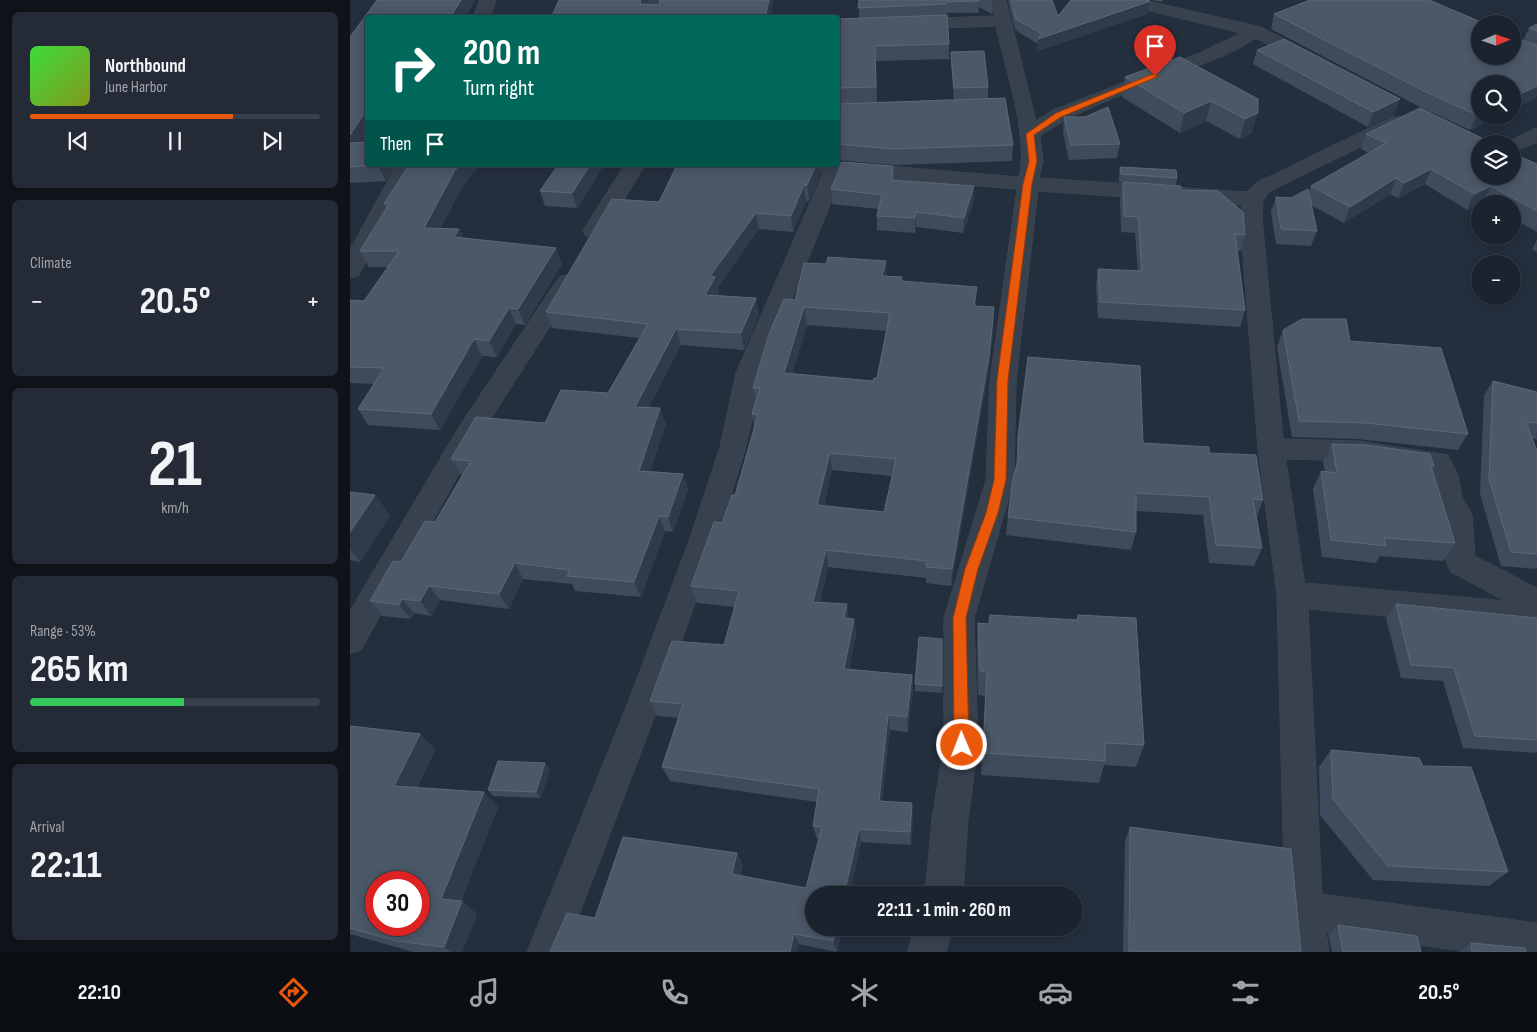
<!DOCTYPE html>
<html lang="en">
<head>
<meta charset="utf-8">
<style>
  :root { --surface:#1b232e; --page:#242b36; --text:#f1f3f6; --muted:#a0a4aa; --line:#39404a; --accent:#ea580c }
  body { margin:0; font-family:"Sofia Sans Condensed",sans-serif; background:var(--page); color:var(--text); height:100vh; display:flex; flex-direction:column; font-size:19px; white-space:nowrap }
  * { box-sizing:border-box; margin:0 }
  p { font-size:16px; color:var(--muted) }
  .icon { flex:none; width:28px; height:28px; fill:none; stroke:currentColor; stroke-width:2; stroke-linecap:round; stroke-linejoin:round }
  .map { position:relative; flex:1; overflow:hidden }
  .panel { display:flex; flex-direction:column; gap:12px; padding:12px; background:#0f1319; width:350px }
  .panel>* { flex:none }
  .top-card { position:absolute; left:15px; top:15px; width:475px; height:152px; border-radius:5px; box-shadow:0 2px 12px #0003,0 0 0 1px var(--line); background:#00695c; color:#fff; overflow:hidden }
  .needle { width:32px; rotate:88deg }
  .fabs { position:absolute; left:1121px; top:15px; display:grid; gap:10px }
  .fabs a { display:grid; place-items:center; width:50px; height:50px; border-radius:50%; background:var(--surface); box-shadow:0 2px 12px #0003,0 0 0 1px var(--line); font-size:25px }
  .speed { position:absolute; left:15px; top:871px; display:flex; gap:10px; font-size:25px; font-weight:700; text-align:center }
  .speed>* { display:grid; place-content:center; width:65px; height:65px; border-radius:50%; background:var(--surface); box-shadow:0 2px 12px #0003,0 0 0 1px var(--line); line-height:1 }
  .speed .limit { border:8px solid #d22; background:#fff; color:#111 }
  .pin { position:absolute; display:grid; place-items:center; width:42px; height:42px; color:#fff; margin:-51px -21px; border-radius:50% 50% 50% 0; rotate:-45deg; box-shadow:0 0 5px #0007 }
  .pin .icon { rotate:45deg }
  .me { position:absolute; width:55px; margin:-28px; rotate:359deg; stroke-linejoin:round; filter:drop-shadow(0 0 4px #0008) }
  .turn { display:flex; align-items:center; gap:18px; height:105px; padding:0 15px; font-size:22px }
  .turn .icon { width:65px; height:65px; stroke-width:2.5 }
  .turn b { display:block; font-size:35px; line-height:42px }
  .then { display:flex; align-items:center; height:48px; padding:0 15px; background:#0003; gap:10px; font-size:19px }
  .big { font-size:38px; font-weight:700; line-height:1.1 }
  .panel .widget { flex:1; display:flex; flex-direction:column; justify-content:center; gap:8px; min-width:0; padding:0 18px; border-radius:8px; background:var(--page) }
  .panel .dial { align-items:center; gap:0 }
  .dial b { font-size:65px; line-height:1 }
  .song { display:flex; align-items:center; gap:15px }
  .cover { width:60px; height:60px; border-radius:8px; background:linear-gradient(135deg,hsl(120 70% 55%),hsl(70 70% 35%)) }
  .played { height:5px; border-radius:2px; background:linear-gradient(90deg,var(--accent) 70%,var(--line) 70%) }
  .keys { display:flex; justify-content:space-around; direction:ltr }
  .heat { display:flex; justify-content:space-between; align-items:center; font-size:28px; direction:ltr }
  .charge { height:8px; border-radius:4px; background:linear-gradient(90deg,#34c759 53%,var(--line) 0) }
  .trip { position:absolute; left:455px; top:886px; width:278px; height:50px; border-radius:25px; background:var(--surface); box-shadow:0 2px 12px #0003,0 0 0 1px var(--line); font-weight:700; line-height:50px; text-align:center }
  .dock { display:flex; height:80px; justify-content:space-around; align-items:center; background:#0b0e12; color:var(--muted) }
  .dock .icon { width:35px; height:35px }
  .dock .current { color:var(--accent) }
  .dock b { font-size:22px; color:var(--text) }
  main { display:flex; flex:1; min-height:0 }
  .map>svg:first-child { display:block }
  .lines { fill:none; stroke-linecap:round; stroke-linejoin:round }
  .minor-casing { stroke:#414a57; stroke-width:1 }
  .minor { fill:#38414e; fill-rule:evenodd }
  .wall { fill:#3f4b5c; fill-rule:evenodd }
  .shaded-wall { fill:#2f3b4b }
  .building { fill:#4b5868; stroke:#5c6777; fill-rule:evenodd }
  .route { fill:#ea580c; stroke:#983908 }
</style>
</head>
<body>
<main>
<section class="panel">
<div class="widget">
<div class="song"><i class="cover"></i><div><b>Northbound</b><p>June Harbor</p></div></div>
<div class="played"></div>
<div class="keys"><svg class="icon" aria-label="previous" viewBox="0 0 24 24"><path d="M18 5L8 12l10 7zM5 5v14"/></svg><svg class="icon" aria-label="pause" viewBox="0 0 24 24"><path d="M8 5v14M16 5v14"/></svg><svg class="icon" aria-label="next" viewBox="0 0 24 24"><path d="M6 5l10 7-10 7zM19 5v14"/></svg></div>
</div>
<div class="widget"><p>Climate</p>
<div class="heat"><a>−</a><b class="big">20.5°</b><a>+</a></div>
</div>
<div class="widget dial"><b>21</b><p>km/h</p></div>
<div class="widget"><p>Range · 53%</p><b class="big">265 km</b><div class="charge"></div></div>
<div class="widget"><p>Arrival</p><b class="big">22:11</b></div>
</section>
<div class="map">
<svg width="1187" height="952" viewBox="0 0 1187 952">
  <rect width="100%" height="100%" fill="#242f3e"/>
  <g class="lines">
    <g class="minor-casing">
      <path id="minor" d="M 130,0 L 146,0 L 140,18 L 123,18 Z
        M 299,0 L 315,0 L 311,18 L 295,18 Z
        M 640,0 L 656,0 L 686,121 L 701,111 L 847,54 L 891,33 L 767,3 L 765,0 L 794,0 L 911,27 L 965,55 L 968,59 L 965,63 L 953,63 L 906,38 C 886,52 863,60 840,69 C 790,89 735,105 690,136 L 693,161 L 689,178 L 897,192 L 906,183 L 1042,117 L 1056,117 L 1059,121 L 1056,125 L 920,191 L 913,200 L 912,218 L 933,439 L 1008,441 L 1098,455 L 1108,475 L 1112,497 L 1122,515 L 1125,556 L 1187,588 L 1187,630 L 958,609 L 972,894 L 1187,923 L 1187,952 L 1120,952 L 976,932 L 979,952 L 941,952 L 935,910 L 927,595 L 908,449 L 890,218 L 892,205 L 688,191 L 666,380 L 664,480 L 624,618 L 628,745 L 618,819 L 613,895 L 575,895 L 582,819 L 594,745 L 594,618 L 636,480 L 640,380 L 667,189 L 492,175 L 412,373 L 396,447 L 368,538 L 311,700 L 215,952 L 177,952 L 279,700 L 340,538 L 370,447 L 386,373 L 473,173 L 441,169 L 438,165 L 488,165 L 488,162 L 669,177 C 679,135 655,69 646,26 L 488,32 L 488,22 L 644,16 ZM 936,459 L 1008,461 L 1078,471 L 1084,498 L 1094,516 L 1096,563 L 1101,572 L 1155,601 L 955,583 Z
        M 1187,128 L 1187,142 L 1162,153 L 1162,144 L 1154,144 Z
        M 47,165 L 67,165 L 11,271 L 8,276 L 0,278 L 0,250 Z
        M 275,165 L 295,165 L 252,236 L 244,238 L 236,236 L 233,231 Z
        M 217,275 L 225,277 L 228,282 L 129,438 L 11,650 L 0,654 L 0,611 L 110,425 L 209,277 Z
        M 565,928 L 603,928 L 596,952 L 558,952 Z"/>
    </g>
    <use href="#minor" class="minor"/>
  </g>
  <path class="wall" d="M 27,0 L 125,0 L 115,18 L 18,18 L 18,136 L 14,142 L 18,165 L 46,165 L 36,181 L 0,183 L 0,37 Z
    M 509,0 L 642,0 L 642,14 L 629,7 L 628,13 L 596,13 L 599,44 L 599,59 L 526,61 L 527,102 L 604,100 L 601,64 L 601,52 L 638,87 L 638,99 L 663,145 L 662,161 L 544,165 L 488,160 L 488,161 L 488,19 L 509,18 Z
    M 658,0 L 702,0 L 708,16 L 800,1 L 798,12 L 797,14 L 687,51 L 688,44 L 665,30 Z
    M 802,0 L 813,0 L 811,2 Z
    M 924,14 L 1168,39 L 1173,40 L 1179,28 L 1187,24 L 1187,98 L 1130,116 L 1149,116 L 1120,130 L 1072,108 L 921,29 Z
    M 907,50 L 1045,114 L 1018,127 L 903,64 Z
    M 775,77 L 908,99 L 902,133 L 890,139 L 856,121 L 830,133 L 772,97 Z
    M 714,117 L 770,144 L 767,158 L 719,160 L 713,132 Z
    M 1016,134 L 1187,164 L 1187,232 L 1162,218 L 1162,204 L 1136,204 L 1133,202 L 1117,210 L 1075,184 L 1048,198 L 1040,194 L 994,223 L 961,205 L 967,231 L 961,246 L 926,244 L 921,212 L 926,197 L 941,198 L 959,193 L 961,186 L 1019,153 L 1011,149 Z
    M 54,165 L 130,165 L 112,187 L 90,229 L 109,229 L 113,238 L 212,264 L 175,325 L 166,324 L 147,357 L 132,356 L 90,430 L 18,425 L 8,409 L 24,384 L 0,383 L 0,300 L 14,301 L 38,267 L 19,267 L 10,251 L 36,208 L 34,204 L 56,170 Z
    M 327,165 L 469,165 L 470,175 L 459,201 L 456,201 L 443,232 L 409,229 L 368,287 L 369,293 L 368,295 L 406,298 L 409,315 L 394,350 L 331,345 L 299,407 L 316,424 L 300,471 L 333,474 L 338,490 L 323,532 L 315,531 L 291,597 L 225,591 L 222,584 L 173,579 L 159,609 L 90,600 L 81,616 L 64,613 L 61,619 L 32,616 L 20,601 L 51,562 L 85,522 L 112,475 L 111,475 L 101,459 L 195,423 L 258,393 L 289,338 L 202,328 L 196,312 L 309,202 Z
    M 770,167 L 827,178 L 826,185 L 769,182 L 769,175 Z
    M 252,168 L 227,208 L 195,206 L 190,191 Z
    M 543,180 L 624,200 L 613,233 L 566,227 L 565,233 L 527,230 L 527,216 L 528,209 L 482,204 L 481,189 Z
    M 773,182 L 831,190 L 895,235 L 891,251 L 887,251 L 895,310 L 890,327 L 748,318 L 746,286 L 748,269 L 788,271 L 785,233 L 771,232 L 770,199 Z
    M 1187,240 L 1187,252 L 1182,249 Z
    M 536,276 L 626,306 L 644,307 L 644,325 L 638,374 L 601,586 L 576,583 L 576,578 L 478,567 L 470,602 L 497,604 L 499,619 L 504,619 L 506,635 L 499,669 L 562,675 L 563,690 L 558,732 L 540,730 L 532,801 L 562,803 L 563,817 L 561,845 L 511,842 L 499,895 L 464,895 L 464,928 L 492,928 L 487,952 L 449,944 L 245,918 L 387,853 L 393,865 L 390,876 L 456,888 L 469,839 L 467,839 L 463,826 L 467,802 L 320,781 L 312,767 L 328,718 L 307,716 L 300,701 L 374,645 L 385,607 L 347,603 L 341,586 L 372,523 L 385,495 L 404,427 L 402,414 L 406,401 L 403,388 L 445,300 ZM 457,325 L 537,331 L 527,378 L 523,381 L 442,374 ZM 482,470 L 542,476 L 534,512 L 474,506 Z
    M 933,330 L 1000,341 L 1118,434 L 1108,450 L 1008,439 L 942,437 L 927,347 Z
    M 1143,381 L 1187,392 L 1187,439 L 1182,439 L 1187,451 L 1187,569 L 1151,566 L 1130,494 L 1134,395 Z
    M 668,436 L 793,443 L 859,453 L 913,500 L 906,518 L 912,548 L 904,566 L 859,563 L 853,515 L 786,511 L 786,532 L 781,550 L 656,535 L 658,517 L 666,466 Z
    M 982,444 L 1084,466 L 1082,469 L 1105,543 L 1093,561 L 1030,556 L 1026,563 L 972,557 L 963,489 L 971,471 L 975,471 L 973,462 Z
    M 0,492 L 25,495 L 40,516 L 10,562 L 0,560 Z
    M 1046,604 L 1187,618 L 1187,753 L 1113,748 L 1093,681 L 1051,678 L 1036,618 Z
    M 728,615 L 794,745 L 786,767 L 754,765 L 749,783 L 631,775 L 635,696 L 628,695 L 627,648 L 628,623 L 639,624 L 726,620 Z
    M 592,639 L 592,693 L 565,691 L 565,684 Z
    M 0,726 L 70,734 L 85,750 L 67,788 L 148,807 L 111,901 L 112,901 L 127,914 L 112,952 L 63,952 L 0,934 Z
    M 981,750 L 1073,766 L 1158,872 L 1139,886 L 1023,880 L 970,815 L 969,767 Z
    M 200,769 L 191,798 L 143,796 L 138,790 Z
    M 780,827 L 951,952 L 773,952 L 775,841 Z
    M 988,925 L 1071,952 L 982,952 L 978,934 Z
    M 1121,943 L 1176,952 L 1108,952 Z"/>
  <path class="shaded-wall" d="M 111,0 L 125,0 L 115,18 L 100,18 Z
    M 291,0 L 298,0 L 294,18 L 290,4 Z
    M 419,0 L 423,0 L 421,18 L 417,18 Z
    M 800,1 L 798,12 L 797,14 L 687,51 L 688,39 Z
    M 525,46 L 526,61 L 527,103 L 526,87 Z
    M 1187,86 L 1187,98 L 1162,110 L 1162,98 Z
    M 1050,99 L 1045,114 L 1018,127 L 1023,112 Z
    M 861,101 L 856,121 L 830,133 L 834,113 Z
    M 18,108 L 18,136 L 3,159 L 0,153 L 0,135 Z
    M 908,113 L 902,133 L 890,139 L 895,119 Z
    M 1130,113 L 1130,116 L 1149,116 L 1120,130 L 1127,115 Z
    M 28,165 L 46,165 L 36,181 Z
    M 110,165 L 130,165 L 112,187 L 82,245 L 74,228 L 105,170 Z
    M 240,165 L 252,165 L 252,168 L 227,208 L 222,193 Z
    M 466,165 L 469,165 L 470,175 L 459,201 L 457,185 Z
    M 1081,169 L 1075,184 L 1048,198 L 1054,183 Z
    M 1046,178 L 1040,194 L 994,223 L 1000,207 Z
    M 454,185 L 456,201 L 443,232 L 441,216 Z
    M 624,186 L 624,200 L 613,233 L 614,218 Z
    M 1141,186 L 1133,202 L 1117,210 L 1124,194 Z
    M 566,212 L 566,227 L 565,233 L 565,218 Z
    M 406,213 L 409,229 L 368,287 L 369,293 L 359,311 L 355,295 L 360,276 Z
    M 109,229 L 116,245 L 104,237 Z
    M 206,248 L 212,264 L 175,325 L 168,309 Z
    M 536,261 L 537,279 L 532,276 Z
    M 627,287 L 626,305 L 623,324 L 624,306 Z
    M 406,298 L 409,315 L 394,350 L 391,333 Z
    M 454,307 L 457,325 L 437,391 L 434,373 Z
    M 644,307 L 644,325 L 638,374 L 601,586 L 602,569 Z
    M 159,308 L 166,324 L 147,357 L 139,341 Z
    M 326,329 L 331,345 L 291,423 L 285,407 Z
    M 124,339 L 132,356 L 90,430 L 81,414 Z
    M 310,408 L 316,424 L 295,486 L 289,471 Z
    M 480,453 L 482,470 L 470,522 L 467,505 Z
    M 333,474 L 338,490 L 323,532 L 318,517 Z
    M 25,495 L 40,516 L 10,562 L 0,549 L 0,532 Z
    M 309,516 L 315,531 L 291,597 L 284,582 Z
    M 476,550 L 478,567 L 466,618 L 463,602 Z
    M 165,563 L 173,579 L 159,609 L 149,594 Z
    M 79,586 L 90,600 L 81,616 L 70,601 Z
    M 52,599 L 64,613 L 61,619 L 49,605 Z
    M 497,604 L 499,621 L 494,618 Z
    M 504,619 L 506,635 L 497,684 L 494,669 Z
    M 562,675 L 563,690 L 558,732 L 557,717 Z
    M 538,715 L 540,730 L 531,814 L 529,801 Z
    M 70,734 L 85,750 L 60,801 L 44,786 Z
    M 195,763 L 200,769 L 191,798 L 186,792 Z
    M 134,792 L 148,807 L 107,911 L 91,899 Z
    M 562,803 L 563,817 L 561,845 L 560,832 Z
    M 509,829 L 511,842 L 499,895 L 494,895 Z
    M 387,853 L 393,865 L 388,886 L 382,874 Z
    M 112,901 L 127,914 L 112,952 L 101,952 L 94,947 Z
    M 486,928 L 492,928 L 487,952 L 483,941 Z
    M 444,934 L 449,944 L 447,952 L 440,952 Z"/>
  <path class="building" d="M 27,0 L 111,0 L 100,18 L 18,18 L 18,108 L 0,135 L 0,37 Z
    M 209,0 L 291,0 L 290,4 L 309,5 L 310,0 L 419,0 L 416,16 L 485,16 L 486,18 L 201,18 Z
    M 509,0 L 629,0 L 629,1 L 596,2 L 596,4 L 508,8 Z
    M 661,0 L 702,0 L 708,16 L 721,0 L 797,0 L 800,1 L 798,2 L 688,39 L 692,34 L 666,19 Z
    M 960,0 L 1079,0 L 1136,24 L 1130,24 L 1130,56 L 1162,56 L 1162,35 L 1167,33 L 1168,39 L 1187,45 L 1187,86 L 1162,98 L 1162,84 L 1130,84 L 1130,113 L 1127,115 L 1078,93 L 924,14 Z
    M 597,15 L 599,44 L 525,46 L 526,87 L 488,88 L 488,19 Z
    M 1187,24 L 1187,31 L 1179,28 Z
    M 934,39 L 1050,99 L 1023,112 L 907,50 Z
    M 634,51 L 638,87 L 604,88 L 601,52 Z
    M 830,57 L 908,99 L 908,113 L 895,119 L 861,101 L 834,113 L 775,77 Z
    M 655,98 L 663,145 L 543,149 L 488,144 L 488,104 Z
    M 758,107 L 770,144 L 721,145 L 714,117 L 735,117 Z
    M 1070,108 L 1144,144 L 1130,144 L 1130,176 L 1162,176 L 1162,153 L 1187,164 L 1187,211 L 1141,186 L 1124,194 L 1081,169 L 1054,183 L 1046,178 L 1000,207 L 961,186 L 1036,143 L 1016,134 Z
    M 18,142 L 18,165 L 28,165 L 0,167 L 0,143 Z
    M 492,162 L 543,166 L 542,180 L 624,186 L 614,218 L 566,212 L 565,218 L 527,216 L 532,195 L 481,189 Z
    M 59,165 L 110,165 L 105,170 L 74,228 L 109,229 L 104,237 L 206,248 L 168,309 L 159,308 L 139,341 L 124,339 L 81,414 L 8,409 L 34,368 L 0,367 L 0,300 L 14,301 L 49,251 L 10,251 L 39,204 L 34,204 Z
    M 208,165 L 240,165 L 222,193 L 190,191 Z
    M 327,165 L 466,165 L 457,185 L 454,185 L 441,216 L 406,213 L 360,276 L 365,277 L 355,295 L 406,298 L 391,333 L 326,329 L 285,407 L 310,408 L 289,471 L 333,474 L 318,517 L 309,516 L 284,582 L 217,576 L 220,570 L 165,563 L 149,594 L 79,586 L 70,601 L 52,599 L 49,605 L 20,601 L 43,561 L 51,562 L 75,521 L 85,522 L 121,461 L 101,459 L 126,417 L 195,423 L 211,390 L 258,393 L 298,324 L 196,312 L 262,199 L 309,202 Z
    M 770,167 L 826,170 L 827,178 L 771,174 Z
    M 773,182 L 831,186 L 831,190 L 868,191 L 893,212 L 895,235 L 885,234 L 895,310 L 750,302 L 748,269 L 792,271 L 788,217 L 774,216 Z
    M 958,189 L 967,231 L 931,229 L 926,197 L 941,198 Z
    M 478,257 L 536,261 L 532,276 L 552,277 L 551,281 L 627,287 L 624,306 L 644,307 L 639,356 L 602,569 L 576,567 L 577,561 L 476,550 L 463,602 L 497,604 L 494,618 L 504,619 L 494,669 L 562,675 L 557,717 L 538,715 L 529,801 L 562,803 L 560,832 L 509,829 L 494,895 L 464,895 L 464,928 L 486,928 L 483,941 L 444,934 L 440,952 L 200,952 L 217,913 L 245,918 L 273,837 L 387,853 L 382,874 L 456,888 L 472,827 L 463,826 L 469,789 L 312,767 L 333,704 L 300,701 L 322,641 L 374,645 L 389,591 L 341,586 L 364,522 L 372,523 L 382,495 L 385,495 L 408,415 L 402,414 L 410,388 L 403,388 L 419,334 L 434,299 L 445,300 L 454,263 L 476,264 ZM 454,307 L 540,313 L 527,378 L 524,378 L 523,381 L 434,373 ZM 480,453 L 546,459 L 534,512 L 467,505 Z
    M 952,319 L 996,319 L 1000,341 L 1091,348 L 1118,434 L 1016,423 L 949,421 L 933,330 Z
    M 678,357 L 790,366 L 793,443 L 859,447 L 859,453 L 906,455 L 913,500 L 903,499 L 912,548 L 866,545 L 859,497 L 786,493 L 786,532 L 658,517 L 663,478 L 668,461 L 668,436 Z
    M 1143,381 L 1187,392 L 1187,423 L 1176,422 L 1187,451 L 1187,554 L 1161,552 L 1139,479 Z
    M 982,444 L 1017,445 L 1080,454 L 1084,466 L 1081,466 L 1105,543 L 1034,538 L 1036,546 L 981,540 L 971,471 L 987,473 Z
    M 0,492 L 25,495 L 0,532 Z
    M 1046,604 L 1187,618 L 1187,740 L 1125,736 L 1104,668 L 1061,665 Z
    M 640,615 L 728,620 L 728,615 L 786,618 L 794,745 L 755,743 L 755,761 L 633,753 L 637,672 L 630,671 L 628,623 L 639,624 Z
    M 569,637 L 592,639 L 592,686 L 565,684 Z
    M 0,726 L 70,734 L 44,786 L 134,792 L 91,899 L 112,901 L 94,947 L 46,941 L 0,928 ZM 26,882 L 69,882 L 69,925 L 26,925 Z
    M 981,750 L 1069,758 L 1073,766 L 1121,767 L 1158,872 L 1038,866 L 983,799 Z
    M 148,761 L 195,763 L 186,792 L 138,790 Z
    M 780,827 L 941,849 L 951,952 L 779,952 Z
    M 988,925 L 1067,936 L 1071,952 L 993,952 Z
    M 1121,943 L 1175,948 L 1176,952 L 1122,952 Z"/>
  <path class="route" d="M 803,74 L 809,76 L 711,117 L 684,135 L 687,161 L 682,184 L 658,380 L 656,480 L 648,513 L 628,569 L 616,618 L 619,745 L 616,749 L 612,751 L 607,749 L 604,745 L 603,618 L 615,569 L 636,513 L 644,480 L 647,380 L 673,184 L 679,161 L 676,134 L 706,113 Z"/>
</svg>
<div class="fabs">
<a><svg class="needle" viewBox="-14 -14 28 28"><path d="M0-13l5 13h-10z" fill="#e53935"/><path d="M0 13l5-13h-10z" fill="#a0a4aa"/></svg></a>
<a><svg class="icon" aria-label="search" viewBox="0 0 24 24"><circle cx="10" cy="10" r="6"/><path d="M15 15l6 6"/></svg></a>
<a><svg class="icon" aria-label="layers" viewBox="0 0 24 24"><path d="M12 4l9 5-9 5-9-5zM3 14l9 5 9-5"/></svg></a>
<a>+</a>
<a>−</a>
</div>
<div class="speed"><div class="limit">30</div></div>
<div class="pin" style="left:805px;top:76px;background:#d93025"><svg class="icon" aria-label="arrive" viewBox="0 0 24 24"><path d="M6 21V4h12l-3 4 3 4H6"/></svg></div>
<svg class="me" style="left:612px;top:745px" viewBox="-20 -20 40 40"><circle r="17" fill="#ea580c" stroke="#fff" stroke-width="3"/><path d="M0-11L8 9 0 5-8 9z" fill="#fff"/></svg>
<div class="trip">22:11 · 1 min · 260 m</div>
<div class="top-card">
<div class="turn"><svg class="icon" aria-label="right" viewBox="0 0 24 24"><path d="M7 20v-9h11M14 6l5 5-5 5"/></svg><div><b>200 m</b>Turn right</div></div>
<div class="then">Then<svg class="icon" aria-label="arrive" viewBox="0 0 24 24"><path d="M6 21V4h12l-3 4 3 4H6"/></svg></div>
</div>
</div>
</main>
<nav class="dock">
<b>22:10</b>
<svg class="icon current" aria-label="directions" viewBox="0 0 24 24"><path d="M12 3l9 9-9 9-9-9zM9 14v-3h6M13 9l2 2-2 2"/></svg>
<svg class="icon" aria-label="music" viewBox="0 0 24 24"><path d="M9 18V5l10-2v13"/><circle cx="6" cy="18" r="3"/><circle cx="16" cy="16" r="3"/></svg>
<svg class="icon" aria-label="phone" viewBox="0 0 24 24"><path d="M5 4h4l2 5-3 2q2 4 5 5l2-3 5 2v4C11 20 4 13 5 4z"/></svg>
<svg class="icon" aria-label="climate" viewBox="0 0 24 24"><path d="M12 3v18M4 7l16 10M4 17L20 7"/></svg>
<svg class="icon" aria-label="car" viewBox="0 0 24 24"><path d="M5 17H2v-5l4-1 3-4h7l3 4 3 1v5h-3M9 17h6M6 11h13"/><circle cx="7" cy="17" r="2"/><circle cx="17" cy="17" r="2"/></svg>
<svg class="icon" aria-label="filters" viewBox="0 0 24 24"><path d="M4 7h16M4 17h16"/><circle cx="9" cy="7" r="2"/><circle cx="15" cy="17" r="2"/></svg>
<b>20.5°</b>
</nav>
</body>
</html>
